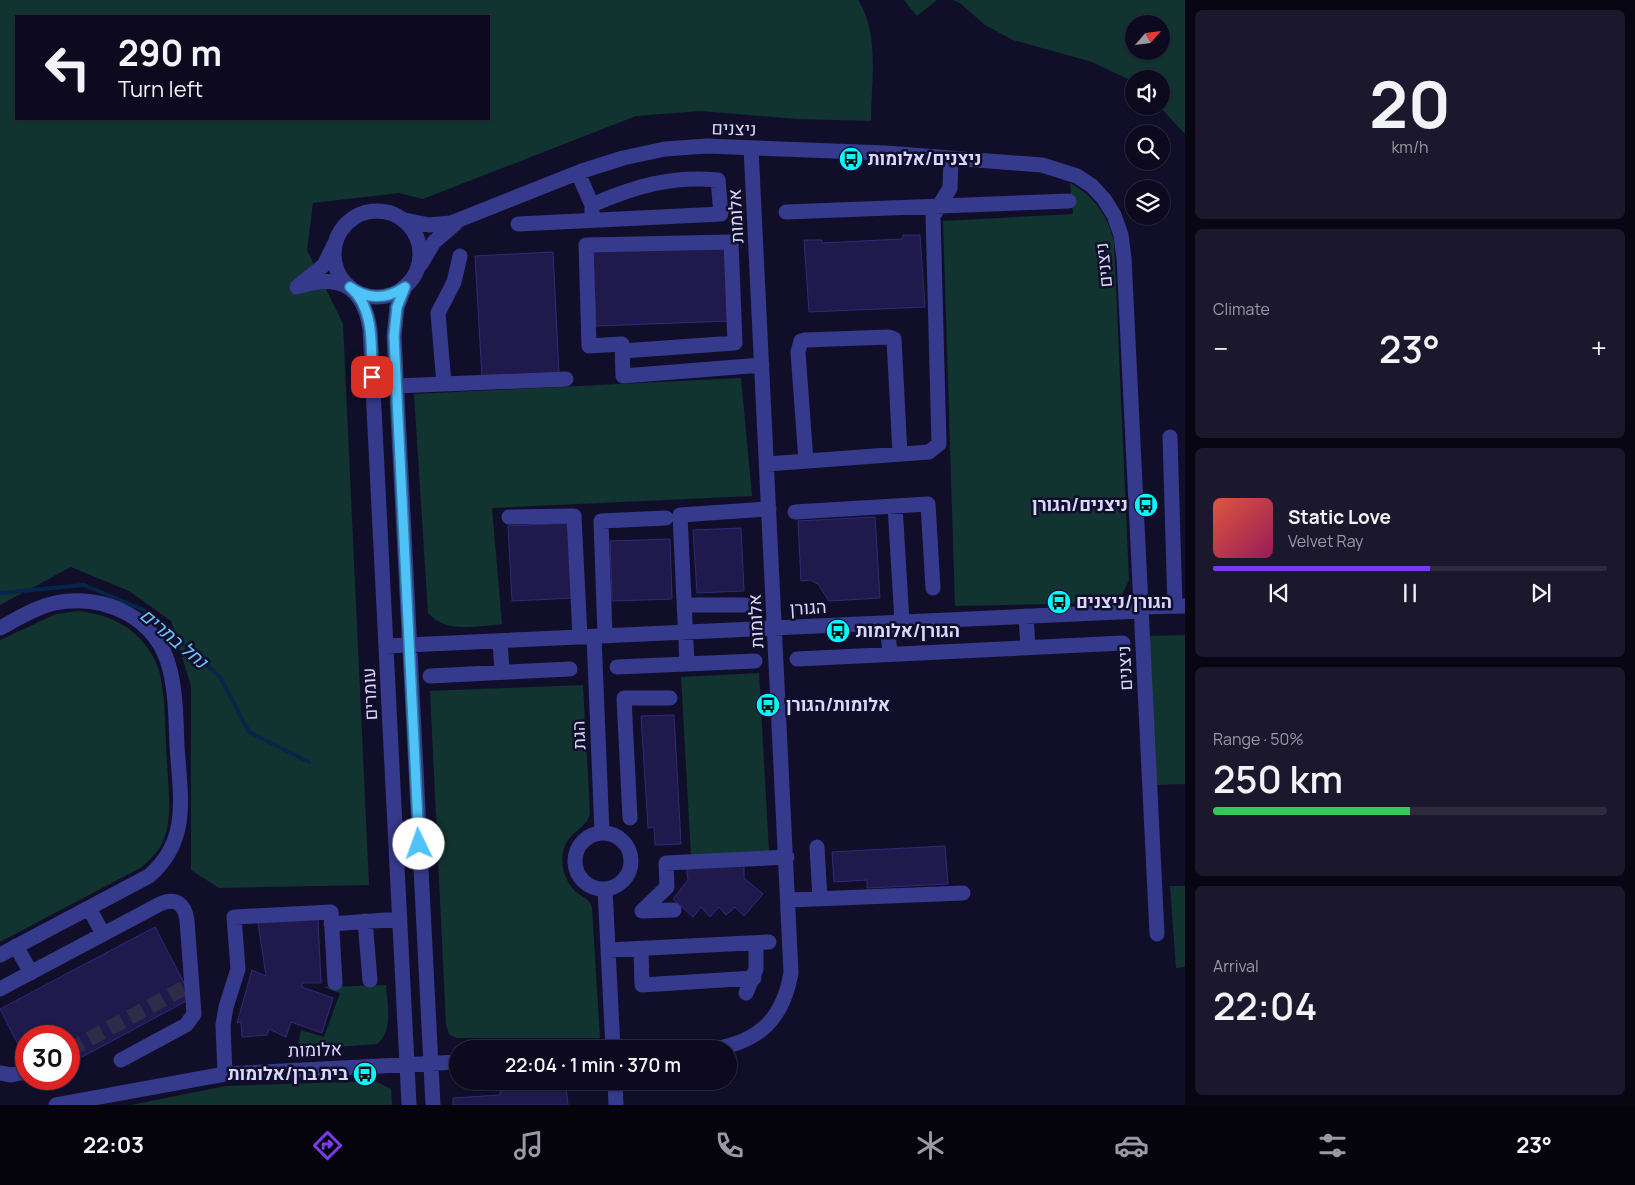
<!DOCTYPE html>
<html lang="en">
<head>
<meta charset="utf-8">
<style>
  :root { --surface:#0d0a20; --page:#1b182d; --text:#f1f3f6; --muted:#9a9aa5; --line:#2d2b3e; --accent:#7c3aed }
  body { margin:0; font-family:Manrope,Heebo,sans-serif; background:var(--page); color:var(--text); height:100vh; display:flex; flex-direction:column; font-size:19px; white-space:nowrap }
  * { box-sizing:border-box; margin:0 }
  p { font-size:16px; color:var(--muted) }
  .icon { flex:none; width:28px; height:28px; fill:none; stroke:currentColor; stroke-width:2; stroke-linecap:round; stroke-linejoin:round }
  .map { position:relative; flex:1; overflow:hidden }
  .drawer { display:flex; flex-direction:column; gap:10px; padding:10px; background:#070612; width:450px }
  .drawer>* { flex:none }
  .top-card { position:absolute; left:15px; top:15px; width:475px; height:105px; border-radius:0px; box-shadow:0 1px 4px #0004,0 0 0 1px var(--line); background:#0d0a20; color:var(--text); overflow:hidden }
  .needle { width:32px; rotate:62deg }
  .fabs { position:absolute; left:1125px; top:15px; display:grid; gap:10px }
  .fabs a { display:grid; place-items:center; width:45px; height:45px; border-radius:50%; background:var(--surface); box-shadow:0 1px 4px #0004,0 0 0 1px var(--line); font-size:25px }
  .speed { position:absolute; left:15px; top:1025px; display:flex; gap:10px; font-size:25px; font-weight:700; text-align:center }
  .speed>* { display:grid; place-content:center; width:65px; height:65px; border-radius:50%; background:var(--surface); box-shadow:0 1px 4px #0004,0 0 0 1px var(--line); line-height:1 }
  .speed .limit { border:8px solid #d22; background:#fff; color:#111 }
  .pin { position:absolute; display:grid; place-items:center; width:42px; height:42px; color:#fff; margin:-21px; border-radius:10px; box-shadow:0 2px 8px #0006 }
  .me { position:absolute; width:55px; margin:-28px; rotate:357deg; stroke-linejoin:round; filter:drop-shadow(0 0 4px #0008) }
  .turn { display:flex; align-items:center; gap:18px; height:105px; padding:0 20px; font-size:22px }
  .turn .icon { width:65px; height:65px; stroke-width:2.5 }
  .turn b { display:block; font-size:35px; line-height:42px }
  .big { font-size:38px; font-weight:600; line-height:1.1 }
  .drawer .tile { flex:1; display:flex; flex-direction:column; justify-content:center; gap:8px; min-width:0; padding:0 18px; border-radius:8px; background:var(--page) }
  .drawer .dial { align-items:center; gap:0 }
  .dial b { font-size:65px; line-height:1 }
  .song { display:flex; align-items:center; gap:15px }
  .cover { width:60px; height:60px; border-radius:8px; background:linear-gradient(135deg,hsl(10 70% 55%),hsl(330 70% 35%)) }
  .played { height:5px; border-radius:2px; background:linear-gradient(90deg,var(--accent) 55%,var(--line) 55%) }
  .keys { display:flex; justify-content:space-around; direction:ltr }
  .heat { display:flex; justify-content:space-between; align-items:center; font-size:28px; direction:ltr }
  .charge { height:8px; border-radius:4px; background:linear-gradient(90deg,#34c759 50%,var(--line) 0) }
  .trip { position:absolute; left:449px; top:1040px; width:288px; height:50px; border-radius:25px; background:var(--surface); box-shadow:0 1px 4px #0004,0 0 0 1px var(--line); font-weight:600; line-height:50px; text-align:center }
  .tab-bar { display:flex; height:80px; justify-content:space-around; align-items:center; background:#05040d; color:var(--muted) }
  .tab-bar .icon { width:35px; height:35px }
  .tab-bar .active { color:var(--accent) }
  .tab-bar b { font-size:22px; color:var(--text) }
  main { display:flex; flex:1; min-height:0 }
  .map>svg:first-child { display:block }
  .green { fill:#113430; fill-rule:evenodd }
  .lines { fill:none; stroke-linecap:round; stroke-linejoin:round }
  .stream { stroke:#06254b; stroke-width:4 }
  .building { fill:#1f194c; stroke:#33297a }
  .minor-tunnel { stroke:#2f2c4a; stroke-width:15; stroke-dasharray:15 8; stroke-linecap:butt }
  .minor { stroke:#363a8c; stroke-width:15 }
  .route-casing { stroke:#337fa1; stroke-width:12 }
  .route { stroke:#4fc3f7; stroke-width:9 }
  .labels { text-anchor:middle; stroke-width:5; stroke-linejoin:round; paint-order:stroke }
  .street-label { font-size:18px; fill:#d9d7ff; stroke:#110e2a }
  .poi-label { font-size:18px; font-weight:bold; fill:#d9d7ff; stroke:#110e2a; text-anchor:start }
  .water-label { font-size:19px; font-style:italic; fill:#65c4ff; stroke:#110e2a }
</style>
</head>
<body>
<main>
<div class="map">
<svg width="1185" height="1105" viewBox="0 0 1185 1105">
  <rect width="100%" height="100%" fill="#110e2a"/>
  <path class="green" d="M 0,0 L 858,0 C 880,34 871,82 871,121 L 797,119 L 701,111 L 636,116 L 423,199 L 399,193 L 313,203 L 307,250 L 343,324 L 369,885 L 219,888 L 191,870 L 191,686 L 171,621 L 129,591 L 71,567 L 0,605 ZM 16,16 L 489,16 L 489,119 L 16,119 Z
    M 904,0 L 937,0 L 917,16 Z
    M 953,0 L 1185,0 L 1185,134 L 1159,106 L 1161,106 L 1161,79 L 1134,79 L 1134,82 L 1092,62 L 1013,40 L 985,25 L 960,3 ZM 1134,24 L 1161,24 L 1161,51 L 1134,51 Z
    M 1070,183 C 1094,196 1107,214 1114,241 L 1129,580 L 1122,595 L 1103,603 L 955,606 L 943,221 L 1073,214 Z
    M 741,378 L 752,496 L 492,508 L 502,624 C 476,626 447,634 428,613 L 414,394 Z
    M 79,611 C 109,615 132,625 149,650 C 154,657 158,667 160,674 C 166,703 165,733 167,761 C 168,785 172,811 166,833 C 162,848 153,857 142,867 L 0,942 L 0,640 L 56,614 Z
    M 1185,635 L 1185,784 L 1156,785 L 1149,636 Z
    M 759,673 L 769,852 L 691,856 L 681,677 Z
    M 583,685 L 590,813 C 587,829 568,832 564,849 C 559,864 565,881 576,892 C 582,897 590,899 592,908 L 600,1038 L 456,1038 L 449,1034 L 446,1025 L 430,691 Z
    M 1170,886 L 1185,886 L 1185,967 L 1176,968 Z
    M 386,985 C 387,1004 394,1030 377,1044 L 297,1050 L 301,1030 L 324,1037 L 340,993 L 323,987 Z
    M 375,1081 L 391,1089 L 392,1105 L 131,1105 L 226,1086 Z"/>
  <g class="lines">
    <path class="stream" d="M 0,593 L 84,585 L 144,610 L 220,677 L 249,732 L 309,762"/>
  </g>
  <path class="building" d="M 903,235 L 920,235 L 925,307 L 809,312 L 804,240 L 822,240 L 822,243 L 902,239 Z
    M 726,245 L 729,321 L 596,326 L 593,250 Z
    M 553,252 L 559,373 L 482,377 L 475,256 Z
    M 875,517 L 880,598 L 829,601 L 818,584 L 810,580 L 801,581 L 798,521 Z
    M 569,523 L 573,598 L 512,601 L 508,526 Z
    M 741,528 L 744,591 L 697,593 L 693,530 Z
    M 670,539 L 672,599 L 612,601 L 610,541 Z
    M 674,715 L 681,844 L 655,845 L 654,827 L 648,828 L 641,716 Z
    M 945,846 L 948,884 L 867,888 L 867,880 L 834,882 L 832,852 Z
    M 744,863 L 744,878 L 763,894 L 744,916 L 735,907 L 726,915 L 719,907 L 710,917 L 701,907 L 693,917 L 673,899 L 688,880 L 686,866 Z
    M 318,919 L 321,983 L 302,983 L 302,987 L 333,998 L 322,1033 L 291,1022 L 286,1037 L 269,1029 L 267,1035 L 242,1037 L 241,1022 L 237,1023 L 252,970 L 266,976 L 258,922 Z
    M 155,927 L 192,998 L 69,1064 L 69,1036 L 26,1036 L 26,1060 L 0,1009 Z
    M 566,1087 L 568,1105 L 453,1105 L 453,1098 L 500,1095 L 500,1091 Z"/>
  <g class="lines">
    <path class="minor-tunnel" d="M 69,1050 L 186,987"/>
    <path class="minor" d="M 578,173 L 592,205 L 592,213
      M334 254a43 43 0 1 1 86 0a43 43 0 1 1-86 0Z
      M 786,212 L 1069,201
      M 405,220 L 429,225 L 451,223 L 582,171 L 623,158 L 665,149 L 707,146 L 886,153 L 1042,165 L 1077,176 L 1092,186 L 1104,199 L 1114,215 L 1121,235 L 1124,258 L 1157,934
      M 518,224 L 721,214 L 718,180 C 672,175 633,187 592,205
      M 336,241 L 324,265 L 297,287 C 338,273 363,285 370,329 L 409,1105
      M 421,264 L 434,242 L 456,223
      M 405,287 L 397,307 L 394,336 L 433,1105
      M 622,351 L 735,343 L 731,242 L 586,245 L 589,346 L 622,344 L 623,376 L 762,365
      M 444,384 L 438,313 L 454,282 L 460,256
      M 396,386 L 566,379
      M 1170,437 L 1175,606
      M 806,461 L 798,352 L 801,341 L 805,340 L 889,337 L 894,339 L 900,454
      M 767,464 L 929,452 L 939,444 L 933,216 L 950,188 L 951,159
      M 895,506 L 902,622
      M 795,512 L 928,504 L 933,588
      M 509,517 L 574,516 L 580,637
      M 685,605 L 745,605
      M 1141,607 L 1184,606
      M 1026,616 L 1028,648
      M 887,623 L 890,654
      M 0,628 C 17,619 36,607 55,603 C 105,593 158,618 170,670 C 176,695 176,721 177,746 C 180,795 191,840 149,876 L 0,955
      M 594,636 L 602,833
      M 605,636 L 601,521 L 666,518
      M 500,641 L 502,672
      M 386,646 L 1141,611
      M 797,659 L 1123,643
      M 687,664 L 680,515 L 769,509
      M 617,667 L 755,661
      M 430,676 L 570,669
      M 630,818 L 624,698 L 670,698
      M575 861a28 28 0 1 1 56 0a28 28 0 1 1-56 0Z
      M 817,847 L 820,899
      M 605,889 L 613,1049
      M 789,900 L 963,893
      M 89,908 L 103,934
      M 674,910 L 642,911 L 667,887 L 666,863 L 787,857
      M 365,921 L 370,980
      M 331,924 L 400,919
      M 16,946 L 31,973
      M 641,949 L 642,985 L 754,978
      M 608,950 L 769,942
      M 0,989 L 160,904 C 176,897 185,904 187,921 L 194,1014 L 186,1025 L 121,1060
      M 746,993 L 756,969 L 756,943
      M 713,1049 C 759,1042 783,1019 791,973 L 751,148
      M 0,1073 L 11,1075 L 26,1072
      M 225,1074 L 223,1025 L 226,1007 L 238,969 L 234,917 L 331,912 L 335,983
      M 615,1081 L 616,1105
      M 56,1105 L 225,1074 L 458,1062"/>
  </g>
  <g class="lines">
    <g class="route-casing">
      <path id="route" d="M 372,377 C 371,347 375,308 350,287 C 368,300 387,299 405,287 L 397,307 L 394,336 L 419,844"/>
    </g>
    <use href="#route" class="route"/>
  </g>
  <defs>
    <g id="bus-disc" transform="scale(1.25)"><circle r="9.5" fill="#03faff" stroke="#110e2a"/><path d="M-5-6H5V4H4V6H2V4H-2V6H-4V4H-5ZM-3.5-4V0h7V-4ZM-3.5 1.2v1.5H-2V1.2ZM2 1.2v1.5H3.5V1.2Z" fill="#111"/></g>
  </defs>
  <g fill-rule="evenodd">
    <use href="#bus-disc" x="851" y="159"/>
    <use href="#bus-disc" x="1146" y="505"/>
    <use href="#bus-disc" x="1059" y="602"/>
    <use href="#bus-disc" x="838" y="631"/>
    <use href="#bus-disc" x="768" y="705"/>
    <use href="#bus-disc" x="365" y="1074"/>
  </g>
  <g class="labels">
    <g class="street-label">
      <text transform="translate(734 129) rotate(2)" y="6">ניצנים</text>
      <text transform="translate(736 216) rotate(-93)" y="6">אלומות</text>
      <text transform="translate(1104 265) rotate(-96)" y="6">ניצנים</text>
      <text transform="translate(808 608) rotate(-3)" y="6">הגורן</text>
      <text transform="translate(756 621) rotate(-93)" y="6">אלומות</text>
      <text transform="translate(1125 668) rotate(-93)" y="6">ניצנים</text>
      <text transform="translate(370 694) rotate(-93)" y="6">עומרים</text>
      <text transform="translate(579 735) rotate(-92)" y="6">הגת</text>
      <text transform="translate(315 1050) rotate(-2)" y="6">אלומות</text>
    </g>
    <g class="poi-label">
      <text x="868" y="165">ניצנים/אלומות</text>
      <text x="1128" y="511" text-anchor="end">ניצנים/הגורן</text>
      <text x="1076" y="608">הגורן/ניצנים</text>
      <text x="856" y="637">הגורן/אלומות</text>
      <text x="786" y="711">אלומות/הגורן</text>
      <text x="348" y="1080" text-anchor="end">בית ברן/אלומות</text>
    </g>
    <g class="water-label">
      <text transform="translate(174 638) rotate(40)" y="7">נחל בתרים</text>
    </g>
  </g>
</svg>
<div class="fabs">
<a><svg class="needle" viewBox="-14 -14 28 28"><path d="M0-13l5 13h-10z" fill="#e53935"/><path d="M0 13l5-13h-10z" fill="#9a9aa5"/></svg></a>
<a><svg class="icon" aria-label="sound" viewBox="0 0 24 24"><path d="M4 9h4l5-4v14l-5-4H4zM17 9q2 3 0 6"/></svg></a>
<a><svg class="icon" aria-label="search" viewBox="0 0 24 24"><circle cx="10" cy="10" r="6"/><path d="M15 15l6 6"/></svg></a>
<a><svg class="icon" aria-label="layers" viewBox="0 0 24 24"><path d="M12 4l9 5-9 5-9-5zM3 14l9 5 9-5"/></svg></a>
</div>
<div class="speed"><div class="limit">30</div></div>
<div class="pin" style="left:372px;top:377px;background:#d93025"><svg class="icon" aria-label="arrive" viewBox="0 0 24 24"><path d="M6 21V4h12l-3 4 3 4H6"/></svg></div>
<svg class="me" style="left:419px;top:844px" viewBox="-20 -20 40 40"><circle r="19" fill="#fff"/><path d="M0-13L10 11 0 6-10 11z" fill="#4fc3f7"/></svg>
<div class="trip">22:04 · 1 min · 370 m</div>
<div class="top-card">
<div class="turn"><svg class="icon" aria-label="left" viewBox="0 0 24 24"><path d="M17 20v-9H6M10 6l-5 5 5 5"/></svg><div><b>290 m</b>Turn left</div></div>
</div>
</div>
<section class="drawer">
<div class="tile dial"><b>20</b><p>km/h</p></div>
<div class="tile"><p>Climate</p>
<div class="heat"><a>−</a><b class="big">23°</b><a>+</a></div>
</div>
<div class="tile">
<div class="song"><i class="cover"></i><div><b>Static Love</b><p>Velvet Ray</p></div></div>
<div class="played"></div>
<div class="keys"><svg class="icon" aria-label="previous" viewBox="0 0 24 24"><path d="M18 5L8 12l10 7zM5 5v14"/></svg><svg class="icon" aria-label="pause" viewBox="0 0 24 24"><path d="M8 5v14M16 5v14"/></svg><svg class="icon" aria-label="next" viewBox="0 0 24 24"><path d="M6 5l10 7-10 7zM19 5v14"/></svg></div>
</div>
<div class="tile"><p>Range · 50%</p><b class="big">250 km</b><div class="charge"></div></div>
<div class="tile"><p>Arrival</p><b class="big">22:04</b></div>
</section>
</main>
<nav class="tab-bar">
<b>22:03</b>
<svg class="icon active" aria-label="directions" viewBox="0 0 24 24"><path d="M12 3l9 9-9 9-9-9zM9 14v-3h6M13 9l2 2-2 2"/></svg>
<svg class="icon" aria-label="music" viewBox="0 0 24 24"><path d="M9 18V5l10-2v13"/><circle cx="6" cy="18" r="3"/><circle cx="16" cy="16" r="3"/></svg>
<svg class="icon" aria-label="phone" viewBox="0 0 24 24"><path d="M5 4h4l2 5-3 2q2 4 5 5l2-3 5 2v4C11 20 4 13 5 4z"/></svg>
<svg class="icon" aria-label="climate" viewBox="0 0 24 24"><path d="M12 3v18M4 7l16 10M4 17L20 7"/></svg>
<svg class="icon" aria-label="car" viewBox="0 0 24 24"><path d="M5 17H2v-5l4-1 3-4h7l3 4 3 1v5h-3M9 17h6M6 11h13"/><circle cx="7" cy="17" r="2"/><circle cx="17" cy="17" r="2"/></svg>
<svg class="icon" aria-label="filters" viewBox="0 0 24 24"><path d="M4 7h16M4 17h16"/><circle cx="9" cy="7" r="2"/><circle cx="15" cy="17" r="2"/></svg>
<b>23°</b>
</nav>
</body>
</html>
